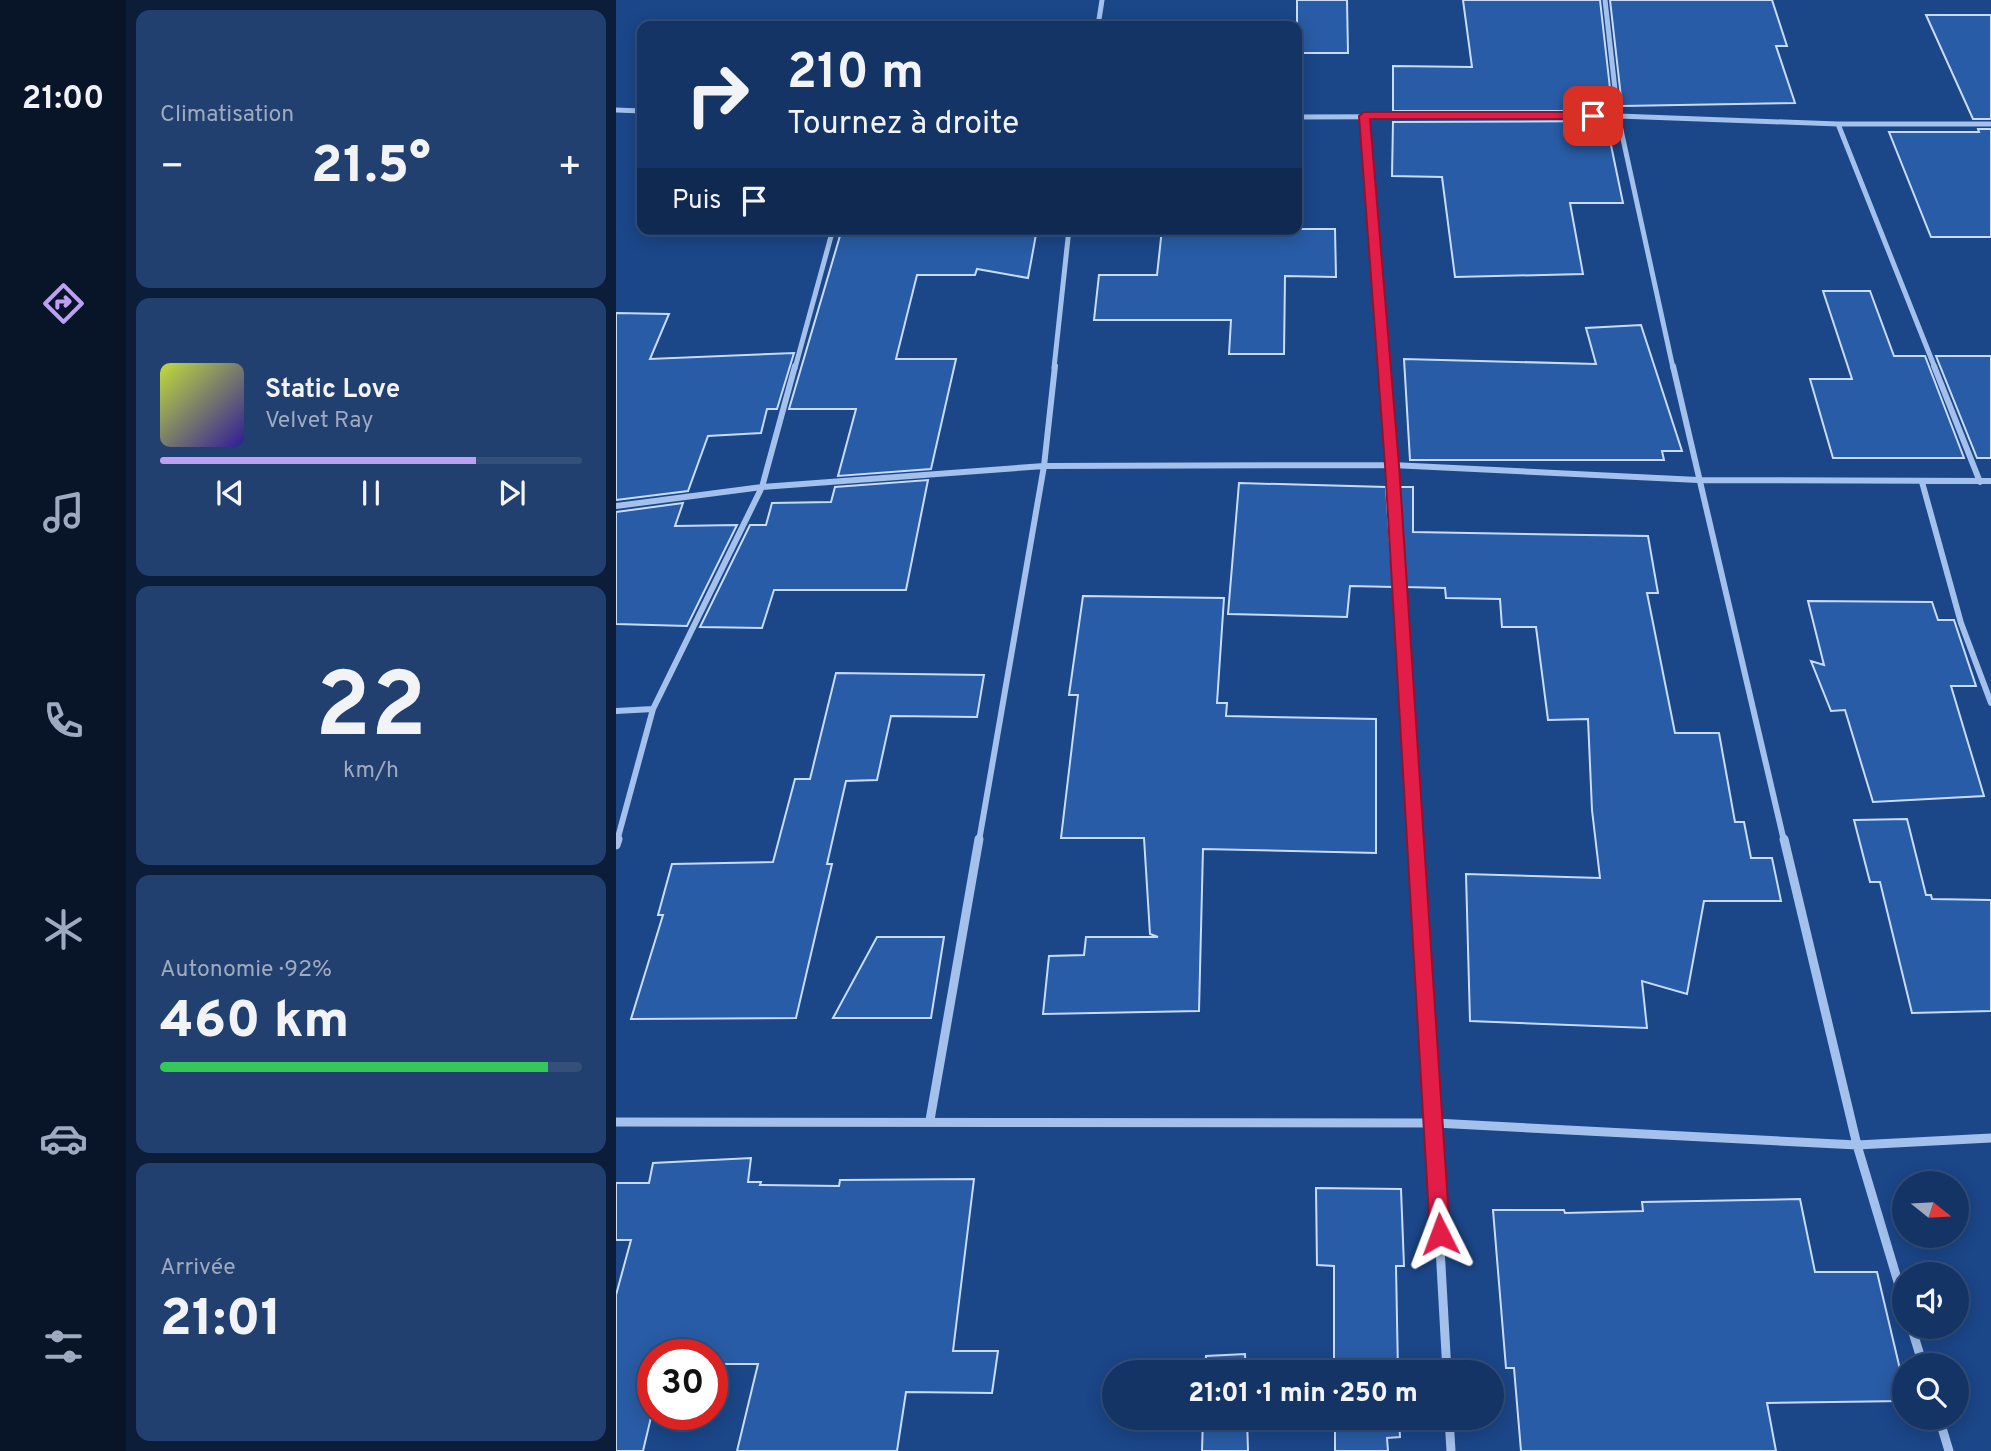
<!DOCTYPE html>
<html lang="fr">
<head>
<meta charset="utf-8">
<style>
  :root { --surface:#143466; --page:#213f6f; --text:#f1f3f6; --muted:#9daabf; --line:#334f7a; --accent:#bca0f2 }
  body { margin:0; font-family:Overpass,sans-serif; background:var(--page); color:var(--text); height:100vh; display:flex; flex-direction:column; font-size:26px; white-space:nowrap }
  * { box-sizing:border-box; margin:0 }
  p { font-size:23px; color:var(--muted) }
  .icon { flex:none; width:38px; height:38px; fill:none; stroke:currentColor; stroke-width:2; stroke-linecap:round; stroke-linejoin:round }
  .map { position:relative; flex:1; overflow:hidden }
  .side { display:flex; flex-direction:column; gap:10px; padding:10px; background:#0b1d38; width:490px }
  .side>* { flex:none }
  .top-card { position:absolute; left:21px; top:21px; width:665px; height:214px; border-radius:14px; box-shadow:0 4px 18px #0003,0 0 0 2px var(--line); background:#143466; color:var(--text); overflow:hidden }
  .needle { width:46px; rotate:108deg }
  .buttons { position:absolute; left:1276px; top:1171px; display:grid; gap:14px }
  .buttons a { display:grid; place-items:center; width:77px; height:77px; border-radius:50%; background:var(--surface); box-shadow:0 4px 18px #0003,0 0 0 2px var(--line); font-size:35px }
  .speed { position:absolute; left:21px; top:1339px; display:flex; gap:14px; font-size:35px; font-weight:700; text-align:center }
  .speed>* { display:grid; place-content:center; width:91px; height:91px; border-radius:50%; background:var(--surface); box-shadow:0 4px 18px #0003,0 0 0 2px var(--line); line-height:1 }
  .speed .limit { border:10px solid #d22; background:#fff; color:#111 }
  .pin { position:absolute; display:grid; place-items:center; width:60px; height:60px; color:#fff; margin:-30px; border-radius:14px; box-shadow:0 4px 10px #0006 }
  .me { position:absolute; width:77px; margin:-38px; rotate:357deg; stroke-linejoin:round; filter:drop-shadow(0 0 5px #0008) }
  .turn { display:flex; align-items:center; gap:24px; height:147px; padding:0 35px; font-size:32px }
  .turn .icon { width:91px; height:91px; stroke-width:2.5 }
  .turn b { display:block; font-size:49px; line-height:60px }
  .then { display:flex; align-items:center; height:66px; padding:0 35px; background:#0003; gap:14px; font-size:26px }
  .big { font-size:52px; font-weight:800; line-height:1.1 }
  .side .widget { flex:1; display:flex; flex-direction:column; justify-content:center; gap:10px; min-width:0; padding:0 24px; border-radius:14px; background:var(--page) }
  .side .dial { align-items:center; gap:0 }
  .dial b { font-size:91px; line-height:1 }
  .song { display:flex; align-items:center; gap:21px }
  .cover { width:84px; height:84px; border-radius:10px; background:linear-gradient(135deg,hsl(70 70% 55%),hsl(250 70% 35%)) }
  .played { height:7px; border-radius:4px; background:linear-gradient(90deg,var(--accent) 75%,var(--line) 75%) }
  .keys { display:flex; justify-content:space-around; direction:ltr }
  .heat { display:flex; justify-content:space-between; align-items:center; font-size:38px; direction:ltr }
  .charge { height:10px; border-radius:5px; background:linear-gradient(90deg,#34c759 92%,var(--line) 0) }
  .trip { position:absolute; left:486px; top:1360px; width:402px; height:70px; border-radius:35px; background:var(--surface); box-shadow:0 4px 18px #0003,0 0 0 2px var(--line); font-weight:800; line-height:70px; text-align:center }
  main { display:flex; flex:1; min-height:0 }
  .dock { display:flex; flex-direction:column; width:126px; justify-content:space-around; align-items:center; background:#081529; color:var(--muted) }
  .dock .icon { width:49px; height:49px }
  .dock .active { color:var(--accent) }
  .dock b { font-size:32px; color:var(--text) }
  .map>svg:first-child { display:block }
  .building { fill:#295ca6; stroke:#c8dcf9; stroke-width:2 }
  .lines { fill:none; stroke-linecap:round; stroke-linejoin:round }
  .street-far2 { stroke:#a3c1ec; stroke-width:5 }
  .street-far1 { stroke:#a3c1ec; stroke-width:6 }
  .street { stroke:#a3c1ec; stroke-width:9 }
  .route { fill:#e11d48; stroke:#92132f; stroke-width:2 }
</style>
</head>
<body>
<main>
<nav class="dock">
<b>21:00</b>
<svg class="icon active" aria-label="directions" viewBox="0 0 24 24"><path d="M12 3l9 9-9 9-9-9zM9 14v-3h6M13 9l2 2-2 2"/></svg>
<svg class="icon" aria-label="music" viewBox="0 0 24 24"><path d="M9 18V5l10-2v13"/><circle cx="6" cy="18" r="3"/><circle cx="16" cy="16" r="3"/></svg>
<svg class="icon" aria-label="phone" viewBox="0 0 24 24"><path d="M5 4h4l2 5-3 2q2 4 5 5l2-3 5 2v4C11 20 4 13 5 4z"/></svg>
<svg class="icon" aria-label="climate" viewBox="0 0 24 24"><path d="M12 3v18M4 7l16 10M4 17L20 7"/></svg>
<svg class="icon" aria-label="car" viewBox="0 0 24 24"><path d="M5 17H2v-5l4-1 3-4h7l3 4 3 1v5h-3M9 17h6M6 11h13"/><circle cx="7" cy="17" r="2"/><circle cx="17" cy="17" r="2"/></svg>
<svg class="icon" aria-label="filters" viewBox="0 0 24 24"><path d="M4 7h16M4 17h16"/><circle cx="9" cy="7" r="2"/><circle cx="15" cy="17" r="2"/></svg>
</nav>
<section class="side">
<div class="widget"><p>Climatisation</p>
<div class="heat"><a>−</a><b class="big">21.5°</b><a>+</a></div>
</div>
<div class="widget">
<div class="song"><i class="cover"></i><div><b>Static Love</b><p>Velvet Ray</p></div></div>
<div class="played"></div>
<div class="keys"><svg class="icon" aria-label="previous" viewBox="0 0 24 24"><path d="M18 5L8 12l10 7zM5 5v14"/></svg><svg class="icon" aria-label="pause" viewBox="0 0 24 24"><path d="M8 5v14M16 5v14"/></svg><svg class="icon" aria-label="next" viewBox="0 0 24 24"><path d="M6 5l10 7-10 7zM19 5v14"/></svg></div>
</div>
<div class="widget dial"><b>22</b><p>km/h</p></div>
<div class="widget"><p>Autonomie · 92%</p><b class="big">460 km</b><div class="charge"></div></div>
<div class="widget"><p>Arrivée</p><b class="big">21:01</b></div>
</section>
<div class="map">
<svg width="1375" height="1451" viewBox="0 0 1375 1451">
  <rect width="100%" height="100%" fill="#1b4688"/>
  <path class="building" d="M 681,0 L 731,0 L 732,53 L 681,53 Z
    M 847,0 L 984,0 L 996,106 L 987,105 L 988,111 L 777,111 L 777,66 L 856,67 Z
    M 994,0 L 1156,0 L 1171,46 L 1160,46 L 1179,103 L 1006,106 Z
    M 1310,15 L 1375,15 L 1375,119 L 1357,119 Z
    M 990,121 L 1007,203 L 954,203 L 967,274 L 839,277 L 826,177 L 776,176 L 777,122 Z
    M 1362,129 L 1375,129 L 1375,237 L 1315,237 L 1273,132 L 1363,132 Z
    M 226,229 L 421,229 L 412,278 L 361,269 L 359,275 L 301,275 L 280,359 L 340,359 L 315,469 L 222,476 L 240,409 L 173,409 Z
    M 546,229 L 719,229 L 720,277 L 669,276 L 668,354 L 613,354 L 615,320 L 478,320 L 483,275 L 541,275 Z
    M 1207,291 L 1254,291 L 1278,356 L 1309,356 L 1348,458 L 1217,458 L 1194,379 L 1236,379 Z
    M 0,313 L 53,314 L 34,359 L 178,353 L 161,409 L 151,409 L 145,433 L 92,436 L 72,491 L 0,500 Z
    M 1025,325 L 1066,451 L 1046,451 L 1048,460 L 794,460 L 788,359 L 980,364 L 970,328 Z
    M 1320,356 L 1375,356 L 1375,458 L 1361,458 Z
    M 312,480 L 290,590 L 158,590 L 146,628 L 84,627 L 134,525 L 150,525 L 156,503 L 215,502 L 219,487 Z
    M 623,483 L 770,487 L 777,587 L 734,586 L 731,617 L 612,614 Z
    M 781,487 L 797,487 L 797,532 L 1032,536 L 1042,593 L 1031,593 L 1059,733 L 1103,733 L 1119,822 L 1128,822 L 1135,858 L 1156,858 L 1165,901 L 1088,901 L 1071,994 L 1026,981 L 1031,1028 L 854,1021 L 850,874 L 984,878 L 976,810 L 972,719 L 932,720 L 920,627 L 886,627 L 884,599 L 830,598 L 829,588 L 789,587 Z
    M 67,503 L 59,526 L 121,525 L 71,626 L 0,624 L 0,512 Z
    M 467,596 L 608,598 L 601,703 L 611,703 L 610,716 L 760,719 L 760,853 L 587,849 L 583,1011 L 427,1014 L 433,956 L 468,955 L 470,937 L 542,937 L 534,934 L 528,838 L 445,838 L 462,695 L 453,695 Z
    M 1192,601 L 1316,602 L 1322,620 L 1338,620 L 1360,686 L 1335,686 L 1368,796 L 1257,802 L 1229,710 L 1215,711 L 1195,661 L 1208,665 Z
    M 220,673 L 368,675 L 361,717 L 275,716 L 261,780 L 230,781 L 211,864 L 216,864 L 180,1018 L 15,1019 L 47,915 L 42,915 L 56,864 L 157,862 L 179,779 L 194,779 Z
    M 1291,819 L 1310,895 L 1315,895 L 1316,899 L 1375,900 L 1375,1011 L 1296,1013 L 1264,882 L 1254,882 L 1238,820 Z
    M 261,937 L 328,937 L 315,1018 L 217,1018 Z
    M 135,1158 L 132,1182 L 145,1182 L 144,1185 L 223,1186 L 224,1180 L 358,1179 L 337,1351 L 382,1351 L 376,1393 L 290,1392 L 281,1451 L 121,1451 L 142,1364 L 96,1364 L 96,1354 L 37,1354 L 37,1409 L 27,1451 L 0,1451 L 0,1295 L 15,1240 L 0,1240 L 0,1183 L 33,1183 L 37,1163 Z
    M 700,1188 L 785,1189 L 788,1266 L 780,1266 L 782,1372 L 718,1372 L 718,1266 L 701,1265 Z
    M 1184,1199 L 1199,1272 L 1261,1272 L 1288,1386 L 1288,1401 L 1151,1403 L 1160,1451 L 905,1451 L 898,1368 L 890,1368 L 877,1210 L 948,1210 L 949,1213 L 1027,1211 L 1026,1202 Z
    M 629,1354 L 630,1372 L 589,1372 L 590,1356 Z
    M 587,1418 L 631,1418 L 632,1451 L 586,1451 Z
    M 719,1418 L 783,1418 L 784,1437 L 771,1438 L 772,1451 L 719,1451 Z"/>
  <g class="lines">
    <path class="street-far2" d="M 989,0 L 1002,116 L 1057,368
      M 482,26 L 486,0
      M 0,110 L 26,111
      M 748,116 L 767,368
      M 681,117 L 1002,116 L 1222,124 L 1375,124
      M 1222,124 L 1319,368
      M 179,368 L 217,229
      M 438,368 L 453,229"/>
    <path class="street-far1" d="M 767,366 L 801,841
      M 1057,366 L 1168,841
      M 1318,366 L 1364,482
      M 1306,482 L 1345,623 L 1375,703
      M 0,506 L 146,487 L 428,466 L 776,465 L 1082,480 L 1375,481
      M 0,711 L 37,709
      M 1,841 L 37,709 L 146,487 L 179,366
      M 363,841 L 428,466 L 439,366"/>
    <path class="street" d="M 801,839 L 831,1372
      M 1168,839 L 1241,1145 L 1288,1302
      M 0,845 L 2,839
      M 314,1120 L 363,839
      M 0,1122 L 819,1123 L 1241,1145 L 1375,1138
      M 1295,1326 L 1307,1365
      M 833,1418 L 835,1451
      M 1323,1418 L 1333,1451"/>
  </g>
  <path class="route" d="M 748,112 L 977,112 L 983,116 L 977,119 L 754,119 L 783,465 L 834,1234 L 831,1241 L 824,1244 L 817,1241 L 814,1234 L 769,465 L 743,116 Z"/>
</svg>
<div class="buttons">
<a><svg class="needle" viewBox="-14 -14 28 28"><path d="M0-13l5 13h-10z" fill="#e53935"/><path d="M0 13l5-13h-10z" fill="#9daabf"/></svg></a>
<a><svg class="icon" aria-label="sound" viewBox="0 0 24 24"><path d="M4 9h4l5-4v14l-5-4H4zM17 9q2 3 0 6"/></svg></a>
<a><svg class="icon" aria-label="search" viewBox="0 0 24 24"><circle cx="10" cy="10" r="6"/><path d="M15 15l6 6"/></svg></a>
</div>
<div class="speed"><div class="limit">30</div></div>
<div class="pin" style="left:977px;top:116px;background:#d93025"><svg class="icon" aria-label="arrive" viewBox="0 0 24 24"><path d="M6 21V4h12l-3 4 3 4H6"/></svg></div>
<svg class="me" style="left:824px;top:1234px" viewBox="-20 -20 40 40"><path d="M0-17L14 15 0 8-14 15z" fill="#e11d48" stroke="#fff" stroke-width="4"/></svg>
<div class="trip">21:01 · 1 min · 250 m</div>
<div class="top-card">
<div class="turn"><svg class="icon" aria-label="right" viewBox="0 0 24 24"><path d="M7 20v-9h11M14 6l5 5-5 5"/></svg><div><b>210 m</b>Tournez à droite</div></div>
<div class="then">Puis<svg class="icon" aria-label="arrive" viewBox="0 0 24 24"><path d="M6 21V4h12l-3 4 3 4H6"/></svg></div>
</div>
</div>
</main>
</body>
</html>
